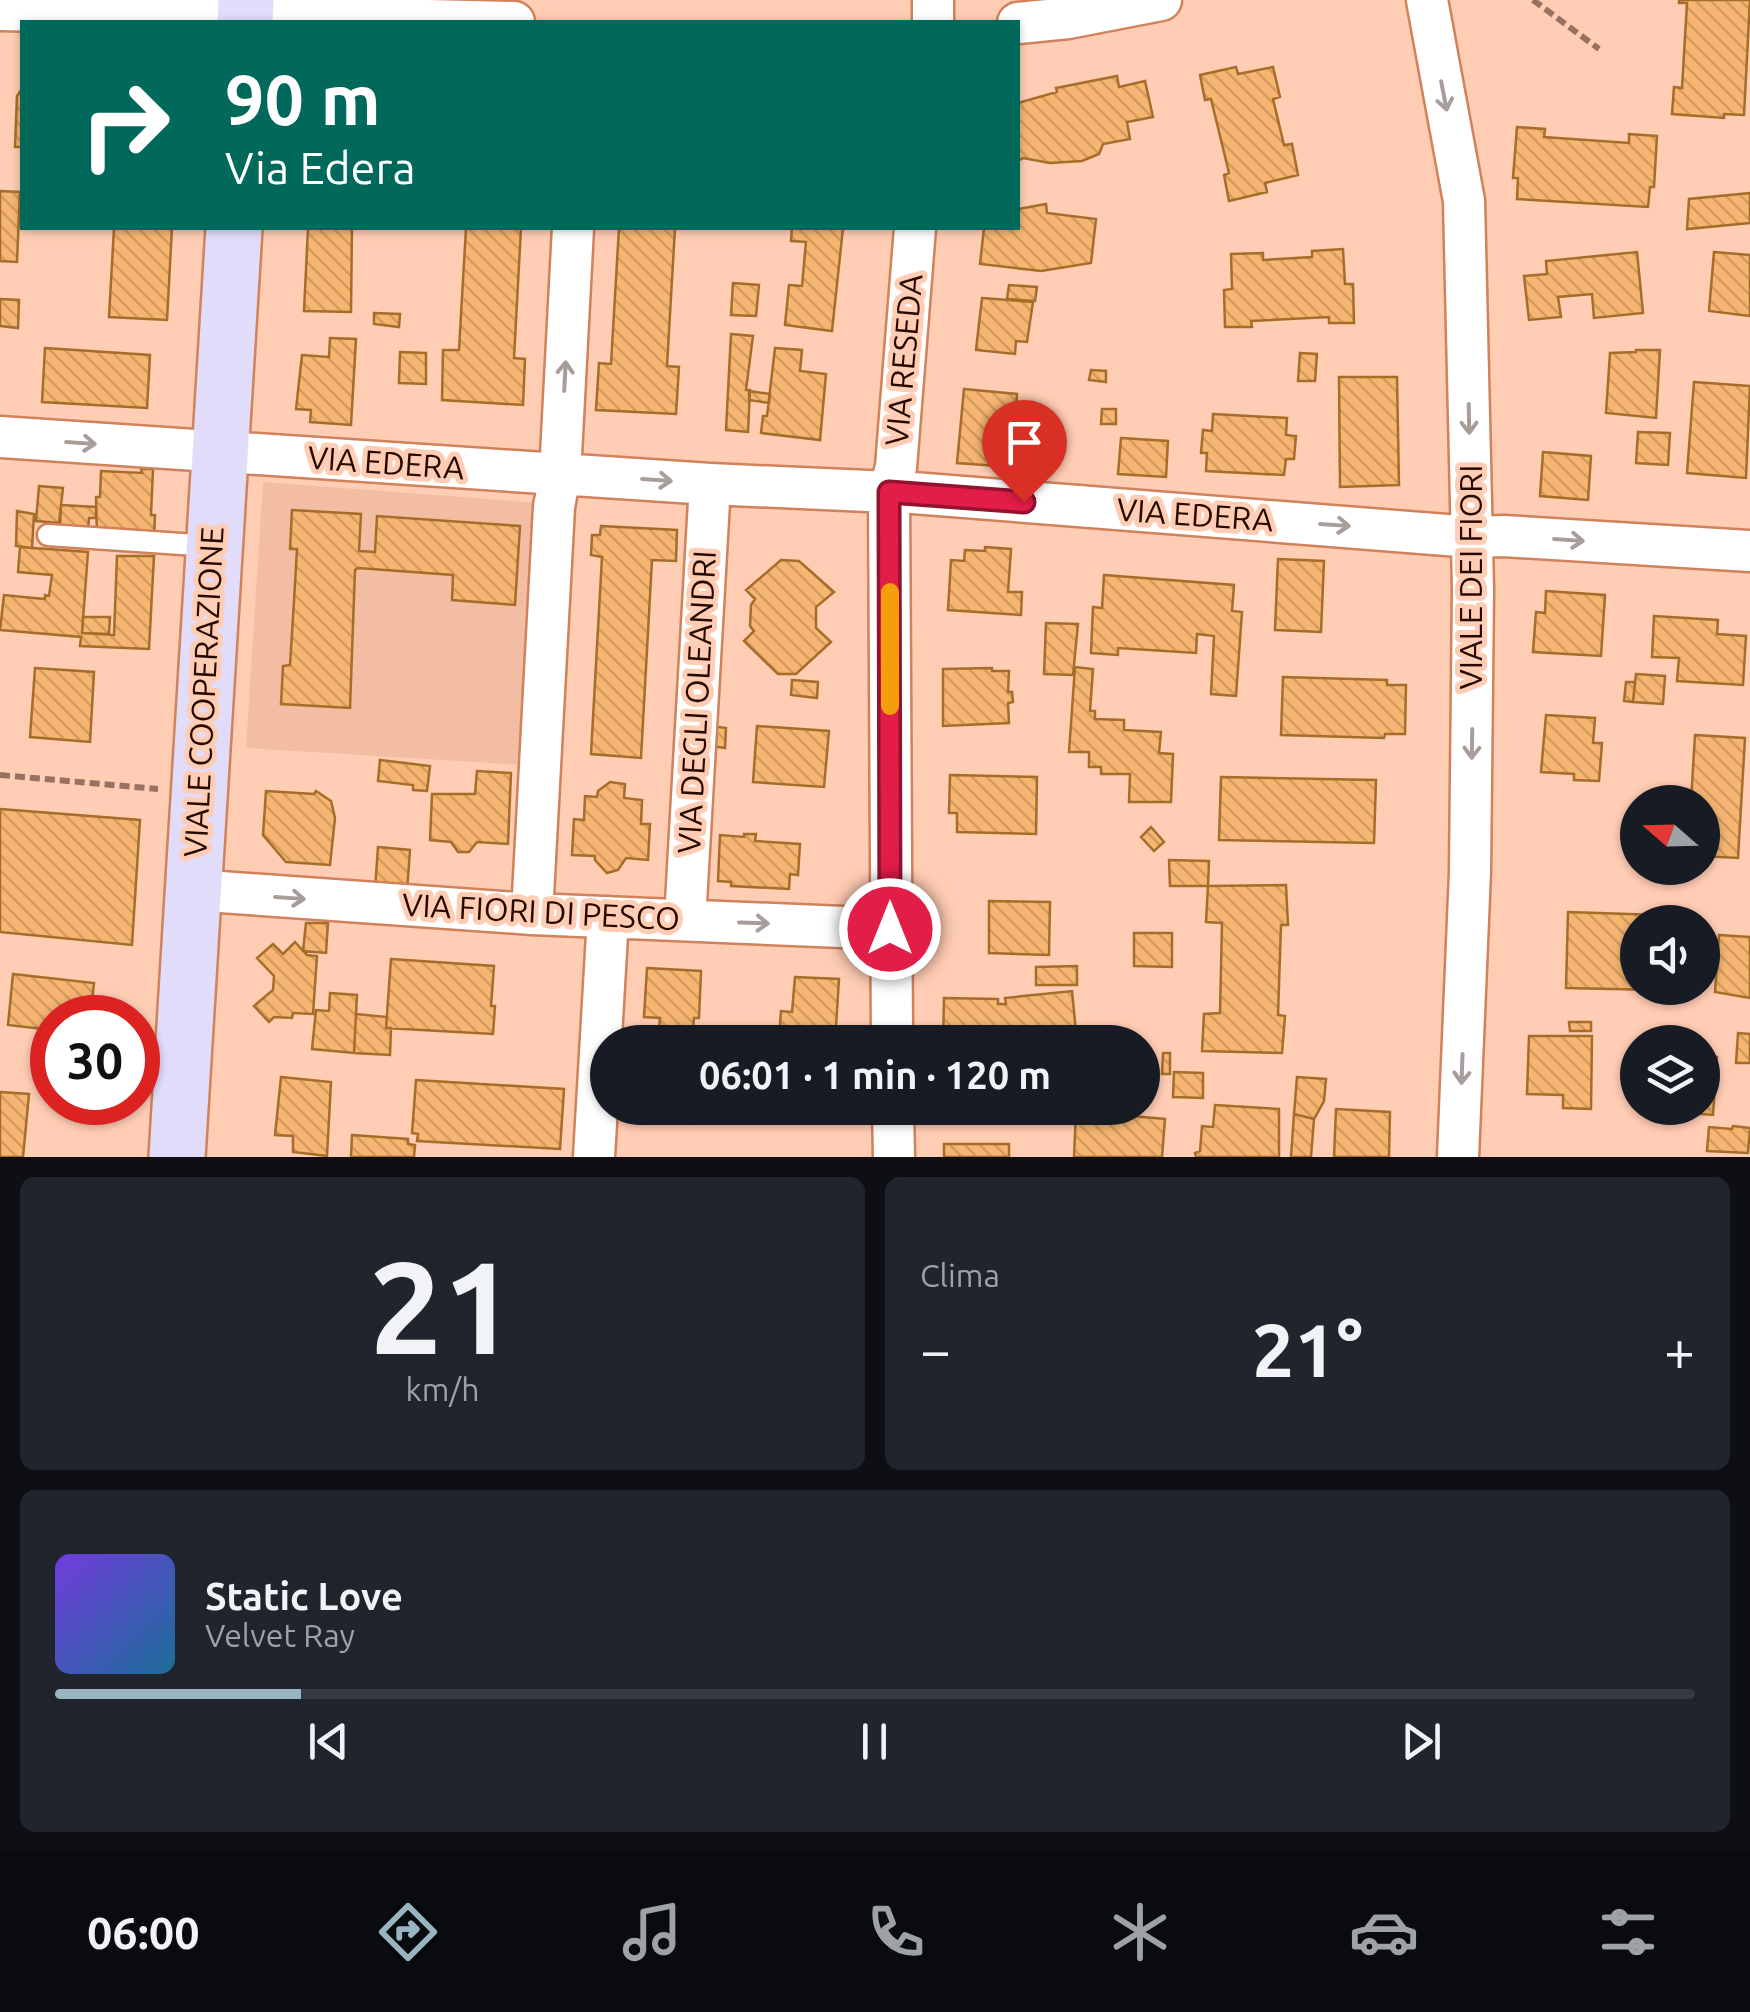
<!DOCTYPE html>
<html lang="it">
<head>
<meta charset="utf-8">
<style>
  :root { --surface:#171b24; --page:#20242c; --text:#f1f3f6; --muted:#9ea1a6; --line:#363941; --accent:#9ab5c2 }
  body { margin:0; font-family:Ubuntu,sans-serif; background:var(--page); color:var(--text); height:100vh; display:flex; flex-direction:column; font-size:38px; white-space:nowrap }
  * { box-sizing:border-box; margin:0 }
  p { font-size:32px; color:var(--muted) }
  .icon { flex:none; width:55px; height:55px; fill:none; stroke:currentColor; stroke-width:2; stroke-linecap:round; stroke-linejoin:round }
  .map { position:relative; height:1157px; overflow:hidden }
  .panel { display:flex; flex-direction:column; gap:20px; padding:20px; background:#0d0f14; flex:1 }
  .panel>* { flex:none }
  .guide { position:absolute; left:20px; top:20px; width:1000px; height:210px; border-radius:0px; box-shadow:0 2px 8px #0004; background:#00695c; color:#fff; overflow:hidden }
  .needle { width:65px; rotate:290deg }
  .controls { position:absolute; left:1620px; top:785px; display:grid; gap:20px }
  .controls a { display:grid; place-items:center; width:100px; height:100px; border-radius:50%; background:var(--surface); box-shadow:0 2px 8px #0004; font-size:50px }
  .speed { position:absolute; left:30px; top:995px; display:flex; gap:20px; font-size:50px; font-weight:700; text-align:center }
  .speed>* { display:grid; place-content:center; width:130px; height:130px; border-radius:50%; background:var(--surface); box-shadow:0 2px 8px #0004; line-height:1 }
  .speed .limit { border:15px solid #d22; background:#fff; color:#111 }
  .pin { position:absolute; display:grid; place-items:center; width:85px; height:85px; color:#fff; margin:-102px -42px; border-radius:50% 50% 50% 0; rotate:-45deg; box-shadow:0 0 10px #0007 }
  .pin .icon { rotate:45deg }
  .me { position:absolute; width:110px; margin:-55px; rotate:0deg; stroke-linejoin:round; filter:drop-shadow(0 0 8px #0008) }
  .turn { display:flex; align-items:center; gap:35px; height:210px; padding:0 40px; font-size:45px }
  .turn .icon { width:130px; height:130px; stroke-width:2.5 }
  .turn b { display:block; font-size:70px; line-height:85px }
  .big { font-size:75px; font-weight:700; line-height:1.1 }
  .panel .widget { flex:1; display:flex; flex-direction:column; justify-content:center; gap:15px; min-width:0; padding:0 35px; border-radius:15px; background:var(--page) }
  .panel .dial { align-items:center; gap:0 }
  .dial b { font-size:130px; line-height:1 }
  .song { display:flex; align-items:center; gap:30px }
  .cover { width:120px; height:120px; border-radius:15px; background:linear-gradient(135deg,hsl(260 70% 55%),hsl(200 70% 35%)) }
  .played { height:10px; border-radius:5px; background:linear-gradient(90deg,var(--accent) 15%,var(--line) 15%) }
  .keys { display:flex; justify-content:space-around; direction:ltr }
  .heat { display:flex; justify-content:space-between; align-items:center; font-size:55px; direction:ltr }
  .panel .tiles { flex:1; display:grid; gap:20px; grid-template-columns:1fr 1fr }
  .widget:last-child { grid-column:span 2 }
  .trip { position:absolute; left:590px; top:1025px; width:570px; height:100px; border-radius:50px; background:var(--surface); box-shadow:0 2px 8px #0004; font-weight:700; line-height:100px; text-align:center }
  .dock { display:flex; height:160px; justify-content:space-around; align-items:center; background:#090b0e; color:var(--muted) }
  .dock .icon { width:70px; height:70px }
  .dock .active { color:var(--accent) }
  .dock b { font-size:45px; color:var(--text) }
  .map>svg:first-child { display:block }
  .built { fill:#f2bda3 }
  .building { fill:url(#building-back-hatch); stroke:#a66d29; stroke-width:2.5 }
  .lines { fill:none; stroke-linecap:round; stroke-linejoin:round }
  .lane-casing { stroke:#cf825b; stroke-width:25 }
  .street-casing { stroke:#cf825b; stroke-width:45 }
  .secondary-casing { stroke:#cf825b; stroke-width:60 }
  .path { stroke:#997160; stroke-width:6; stroke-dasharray:10 5; stroke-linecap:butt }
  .lane { stroke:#fff; stroke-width:20 }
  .street { stroke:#fff; stroke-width:40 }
  .secondary { stroke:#e0dcfa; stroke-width:55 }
  .oneway { stroke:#a89d99 }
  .route-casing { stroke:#92132f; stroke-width:25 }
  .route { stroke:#e11d48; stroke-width:18 }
  .slow { stroke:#f59e0b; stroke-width:18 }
  .labels { text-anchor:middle; stroke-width:10; stroke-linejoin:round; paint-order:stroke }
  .street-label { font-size:32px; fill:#260900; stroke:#ffccb4 }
</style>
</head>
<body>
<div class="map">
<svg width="1750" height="1157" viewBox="0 0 1750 1157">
  <defs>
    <pattern id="building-back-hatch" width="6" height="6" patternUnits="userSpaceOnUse" patternTransform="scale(2.5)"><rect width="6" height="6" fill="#f6b671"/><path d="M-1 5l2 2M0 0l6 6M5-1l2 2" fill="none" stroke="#d39b60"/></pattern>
  </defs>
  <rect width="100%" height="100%" fill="#ffccb4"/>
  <path class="built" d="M 263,482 L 539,503 L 524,765 L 246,748 Z"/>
  <path class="building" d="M 1679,0 L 1750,0 L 1744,115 L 1724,114 L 1724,118 L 1672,114 L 1674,87 L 1682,88 L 1687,3 L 1679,3 Z
    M 1236,67 L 1238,74 L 1273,67 L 1280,97 L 1273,99 L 1284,145 L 1292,144 L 1298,175 L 1265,183 L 1267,192 L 1229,201 L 1224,175 L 1229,173 L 1211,99 L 1205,100 L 1200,75 Z
    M 1117,76 L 1119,87 L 1145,81 L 1153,117 L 1127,122 L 1130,139 L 1103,144 L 1099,154 L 1082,161 L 1050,163 L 1023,158 L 1018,161 L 1018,103 L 1057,92 L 1056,88 Z
    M 22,89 L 22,147 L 15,147 L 17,96 Z
    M 1517,127 L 1545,129 L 1544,137 L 1629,143 L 1629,134 L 1657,136 L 1654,187 L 1650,187 L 1648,207 L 1517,199 L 1518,178 L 1513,178 Z
    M 0,191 L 20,192 L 17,262 L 0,261 Z
    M 1750,193 L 1750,223 L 1687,229 L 1689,199 Z
    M 1046,204 L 1047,213 L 1096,219 L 1091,263 L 1041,271 L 980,264 L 984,228 L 1018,228 L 1018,209 Z
    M 114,228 L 172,228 L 167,320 L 109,317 Z
    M 308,228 L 352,228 L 351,312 L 304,311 Z
    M 466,228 L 521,228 L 514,358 L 525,359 L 523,405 L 442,400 L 443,350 L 459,350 Z
    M 619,228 L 675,228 L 667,366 L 679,367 L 676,414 L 596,410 L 599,363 L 611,364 Z
    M 792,228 L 843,228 L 832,331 L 785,325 L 789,285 L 802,286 L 806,242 L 791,241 Z
    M 1343,249 L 1345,284 L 1353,284 L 1354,323 L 1329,323 L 1329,317 L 1251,321 L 1252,327 L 1225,327 L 1224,290 L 1232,289 L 1231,254 L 1263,253 L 1263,260 L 1312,257 L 1312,251 Z
    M 1637,252 L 1643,313 L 1594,318 L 1592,294 L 1558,297 L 1561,317 L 1529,320 L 1524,276 L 1547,274 L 1546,261 Z
    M 1714,252 L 1750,255 L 1750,316 L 1709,311 Z
    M 733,283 L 759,285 L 756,316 L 731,315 Z
    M 1009,285 L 1037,287 L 1035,301 L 1007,299 Z
    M 982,298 L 1033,302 L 1027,342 L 1016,341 L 1015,354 L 976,350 Z
    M 0,299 L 19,300 L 18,328 L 0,326 Z
    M 374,313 L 400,314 L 399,327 L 374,324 Z
    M 731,334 L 753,336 L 746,390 L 750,390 L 748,432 L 726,430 Z
    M 330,338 L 356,339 L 351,425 L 310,422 L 311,410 L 296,409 L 302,355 L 329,357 Z
    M 45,348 L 150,355 L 147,408 L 42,402 Z
    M 775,348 L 802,350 L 800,371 L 826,374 L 820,440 L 761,433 L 763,416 L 767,416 Z
    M 1636,350 L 1660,350 L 1656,418 L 1606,413 L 1610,353 L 1636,352 Z
    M 400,352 L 426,353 L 426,384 L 399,383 Z
    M 1300,353 L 1317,354 L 1315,381 L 1298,381 Z
    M 1091,370 L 1106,371 L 1106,382 L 1089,380 Z
    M 1339,377 L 1397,377 L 1399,485 L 1340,487 Z
    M 1694,382 L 1750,386 L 1746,478 L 1687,473 Z
    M 964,389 L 1017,394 L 1011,467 L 957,463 Z
    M 749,391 L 770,394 L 769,403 L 749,400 Z
    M 1102,409 L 1116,409 L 1116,424 L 1101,424 Z
    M 1213,414 L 1287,418 L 1286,435 L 1296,436 L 1294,459 L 1286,459 L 1284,475 L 1206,471 L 1207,453 L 1201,453 L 1203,430 L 1212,431 Z
    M 1638,432 L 1670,433 L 1668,465 L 1636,463 Z
    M 1121,438 L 1168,441 L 1166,477 L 1118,474 Z
    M 1543,452 L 1591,456 L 1588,500 L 1540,496 Z
    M 141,469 L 153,469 L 151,515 L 155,515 L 154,537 L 97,535 L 96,497 L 100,497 L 101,471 L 142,473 Z
    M 39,486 L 63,488 L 59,523 L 36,521 Z
    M 61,505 L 96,507 L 96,518 L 89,518 L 88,530 L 60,527 Z
    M 292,510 L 361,514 L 359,551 L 375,552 L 377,516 L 520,526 L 515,605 L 452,600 L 453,575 L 358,568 L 355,570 L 350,708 L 281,704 L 283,666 L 290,665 L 294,601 L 297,549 L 290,549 Z
    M 17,511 L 34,514 L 32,548 L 16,546 Z
    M 601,526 L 677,530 L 676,561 L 652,560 L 641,758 L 591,754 L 602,557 L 591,555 L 592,535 L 600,535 Z
    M 20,547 L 88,552 L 82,633 L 114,635 L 117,556 L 154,556 L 149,649 L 80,646 L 81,637 L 0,630 L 4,595 L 45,599 L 45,595 L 49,596 L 52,575 L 18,572 Z
    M 985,547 L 1011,549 L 1008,592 L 1022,592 L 1021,615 L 948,610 L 951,560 L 964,561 L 965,550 L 985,551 Z
    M 1278,559 L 1324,561 L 1321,632 L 1275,630 Z
    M 781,560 L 799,561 L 834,592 L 816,607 L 816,628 L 831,642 L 796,674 L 778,674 L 744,641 L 754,631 L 750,626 L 751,605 L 755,599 L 746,590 Z
    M 1104,575 L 1234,585 L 1232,611 L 1242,612 L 1236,696 L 1211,694 L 1214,636 L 1197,634 L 1196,653 L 1118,648 L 1118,655 L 1091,653 L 1093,607 L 1102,608 Z
    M 1546,591 L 1605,595 L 1601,656 L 1533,652 L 1536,612 L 1545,613 Z
    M 1654,616 L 1718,620 L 1717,634 L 1746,636 L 1743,685 L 1677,681 L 1679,658 L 1652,657 Z
    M 83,617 L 110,617 L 109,634 L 82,633 Z
    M 1046,623 L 1078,624 L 1073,675 L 1044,674 Z
    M 1075,667 L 1093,669 L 1090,711 L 1095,711 L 1095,719 L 1124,720 L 1124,730 L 1161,732 L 1159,753 L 1173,754 L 1171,802 L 1129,802 L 1130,774 L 1101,774 L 1101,767 L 1089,767 L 1089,752 L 1069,752 Z
    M 35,668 L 94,672 L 90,742 L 30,737 Z
    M 992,668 L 992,671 L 1009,671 L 1008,692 L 1012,692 L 1013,702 L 1008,703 L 1009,723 L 943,726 L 943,669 Z
    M 1636,674 L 1665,676 L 1663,704 L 1633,702 Z
    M 1283,677 L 1387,680 L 1387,685 L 1406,685 L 1405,734 L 1385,734 L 1384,738 L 1281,735 Z
    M 792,680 L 818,682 L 817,698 L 791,695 Z
    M 1626,682 L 1635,682 L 1633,702 L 1624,701 Z
    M 1546,715 L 1595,718 L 1593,743 L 1602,743 L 1599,781 L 1574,780 L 1574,774 L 1541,772 Z
    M 712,726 L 726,728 L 725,748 L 711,746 Z
    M 757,726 L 829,731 L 824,787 L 753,782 Z
    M 1695,735 L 1745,738 L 1738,858 L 1702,856 L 1702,802 L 1691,802 Z
    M 380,760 L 430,766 L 427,791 L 413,790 L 413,785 L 378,781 Z
    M 477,771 L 511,773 L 508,844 L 477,842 L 469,852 L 458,852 L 451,842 L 430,840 L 432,794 L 475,794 Z
    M 950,775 L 1037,777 L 1036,834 L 957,832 L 957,813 L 949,813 Z
    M 1221,777 L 1376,780 L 1374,843 L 1219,840 Z
    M 610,782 L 625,784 L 624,798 L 642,800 L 641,824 L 650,824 L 648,860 L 626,858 L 618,870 L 607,873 L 595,860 L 595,856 L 572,855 L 574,819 L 584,820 L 585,796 L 597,797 L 598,791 Z
    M 266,791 L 314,794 L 316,791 L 331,801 L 335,818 L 330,865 L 286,862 L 263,835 Z
    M 0,809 L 140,820 L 132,945 L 0,932 Z
    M 1151,827 L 1164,842 L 1154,851 L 1141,837 Z
    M 744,834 L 756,834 L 755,841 L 800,844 L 798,875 L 790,874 L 789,889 L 731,886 L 731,882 L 718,881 L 720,835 L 744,837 Z
    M 378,847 L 410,850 L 407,892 L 375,889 Z
    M 1169,860 L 1209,861 L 1208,886 L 1170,886 Z
    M 1286,885 L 1288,925 L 1281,925 L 1278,1015 L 1285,1016 L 1282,1053 L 1202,1051 L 1204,1014 L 1220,1013 L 1222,923 L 1206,922 L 1208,886 Z
    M 989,901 L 1050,902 L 1049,955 L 989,953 Z
    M 1568,912 L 1658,915 L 1658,922 L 1638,922 L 1638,988 L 1657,990 L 1566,988 Z
    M 306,923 L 328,923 L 326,953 L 303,951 Z
    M 1134,933 L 1172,933 L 1172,967 L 1134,966 Z
    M 1719,935 L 1750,937 L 1750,998 L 1715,992 Z
    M 295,942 L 307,955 L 317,956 L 313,1014 L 293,1013 L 292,1018 L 274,1017 L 269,1022 L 254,1006 L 273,990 L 274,976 L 257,958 L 273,944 L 283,954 Z
    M 391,959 L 494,966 L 491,1006 L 495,1006 L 493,1034 L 386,1028 Z
    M 1077,966 L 1077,985 L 1036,985 L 1036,967 Z
    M 647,968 L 701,971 L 699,1018 L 694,1018 L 692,1042 L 658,1042 L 660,1018 L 644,1017 Z
    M 13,974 L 94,983 L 90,1018 L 52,1018 L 52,1030 L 8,1025 Z
    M 795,977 L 839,979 L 835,1042 L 791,1042 L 791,1038 L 779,1038 L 781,1011 L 792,1012 Z
    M 1072,991 L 1076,1032 L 1010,1038 L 1009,1032 L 995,1031 L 994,1042 L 943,1042 L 944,998 L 998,999 L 998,1004 L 1006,1004 L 1005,998 Z
    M 330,993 L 357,995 L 354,1053 L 312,1049 L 316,1010 L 329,1011 Z
    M 356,1014 L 387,1017 L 386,1028 L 391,1028 L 390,1055 L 354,1053 Z
    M 1569,1022 L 1591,1022 L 1591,1031 L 1570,1031 Z
    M 1738,1033 L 1750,1034 L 1750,1063 L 1736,1063 Z
    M 1529,1036 L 1592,1036 L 1591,1109 L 1563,1108 L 1563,1095 L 1527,1094 Z
    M 1163,1053 L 1170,1053 L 1170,1074 L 1162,1074 Z
    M 1702,1056 L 1717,1057 L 1713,1115 L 1691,1113 L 1691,1119 L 1654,1117 L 1654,1108 L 1702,1108 Z
    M 1174,1072 L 1203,1073 L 1203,1098 L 1173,1097 Z
    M 281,1077 L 331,1082 L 327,1156 L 293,1152 L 293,1136 L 275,1135 Z
    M 1297,1077 L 1326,1079 L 1324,1101 L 1314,1119 L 1294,1114 Z
    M 416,1080 L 564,1089 L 560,1149 L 417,1141 L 418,1134 L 412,1133 Z
    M 0,1092 L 29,1094 L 23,1157 L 0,1157 Z
    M 1215,1105 L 1279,1109 L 1279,1157 L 1196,1157 L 1195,1153 L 1200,1151 L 1202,1126 L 1213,1127 Z
    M 638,1108 L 695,1108 L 694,1124 L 638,1120 Z
    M 1336,1109 L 1390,1112 L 1389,1157 L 1334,1157 Z
    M 1076,1111 L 1165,1119 L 1162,1157 L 1074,1157 Z
    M 1294,1114 L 1314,1119 L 1311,1157 L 1291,1157 Z
    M 1733,1126 L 1750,1128 L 1748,1153 L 1707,1151 L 1709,1127 L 1732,1129 Z
    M 352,1135 L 408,1139 L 408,1144 L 415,1145 L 414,1157 L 351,1157 Z
    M 944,1144 L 1009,1144 L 1009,1157 L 944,1157 Z"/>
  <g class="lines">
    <g class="lane-casing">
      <path id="lane" d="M 48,535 L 211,546"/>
    </g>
    <g class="street-casing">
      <path id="street" d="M 1427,0 L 1464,201 L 1473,589 L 1470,872 L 1458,1157
        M 0,10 L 514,22
        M 933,22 L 933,0
        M 1018,23 L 1068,18 L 1161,0
        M 0,437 L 710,484 L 913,493 L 1472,537 L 1504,536 L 1750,551
        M 192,890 L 532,914 L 890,929
        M 532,914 L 554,507 L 560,474 L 573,228
        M 685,920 L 710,484
        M 892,1042 L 889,493 L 896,467 L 915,228
        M 893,1108 L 894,1157
        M 594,1157 L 608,917"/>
    </g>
    <g class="secondary-casing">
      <path id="secondary" d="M 245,22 L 246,0
        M 177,1157 L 234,228"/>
    </g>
    <path class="path" d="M 1533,0 L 1599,49
      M 0,775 L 158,789"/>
    <use href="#lane" class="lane"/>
    <use href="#street" class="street"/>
    <use href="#secondary" class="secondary"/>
  </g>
  <defs><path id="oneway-shaft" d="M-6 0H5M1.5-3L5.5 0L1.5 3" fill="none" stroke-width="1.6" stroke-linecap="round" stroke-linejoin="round" transform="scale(2.5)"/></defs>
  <g class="oneway">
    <use href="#oneway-shaft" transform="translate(1444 96) rotate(79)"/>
    <use href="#oneway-shaft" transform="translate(565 376) rotate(-87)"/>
    <use href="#oneway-shaft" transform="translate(1469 419) rotate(89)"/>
    <use href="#oneway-shaft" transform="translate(81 443) rotate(4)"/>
    <use href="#oneway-shaft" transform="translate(657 480) rotate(4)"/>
    <use href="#oneway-shaft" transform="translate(1335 525) rotate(4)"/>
    <use href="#oneway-shaft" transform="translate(1569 540) rotate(4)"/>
    <use href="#oneway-shaft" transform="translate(1472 744) rotate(91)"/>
    <use href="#oneway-shaft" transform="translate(290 898) rotate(4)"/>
    <use href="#oneway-shaft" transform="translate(754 923) rotate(2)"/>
    <use href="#oneway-shaft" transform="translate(1462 1069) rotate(92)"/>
  </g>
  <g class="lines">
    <g class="route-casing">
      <path id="route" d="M 890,929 L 889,492 L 1024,502"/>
    </g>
    <use href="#route" class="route"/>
    <path class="slow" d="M 890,706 L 890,592"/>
  </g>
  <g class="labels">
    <g class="street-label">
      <text transform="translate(904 360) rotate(-85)" y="11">VIA RESEDA</text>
      <text transform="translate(386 463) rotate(4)" y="11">VIA EDERA</text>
      <text transform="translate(1195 515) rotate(4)" y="11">VIA EDERA</text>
      <text transform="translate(1471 577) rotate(-90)" y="11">VIALE DEI FIORI</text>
      <text transform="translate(204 692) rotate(-87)" y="11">VIALE COOPERAZIONE</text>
      <text transform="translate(697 702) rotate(-87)" y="11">VIA DEGLI OLEANDRI</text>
      <text transform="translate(541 912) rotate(3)" y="11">VIA FIORI DI PESCO</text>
    </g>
  </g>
</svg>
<div class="controls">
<a><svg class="needle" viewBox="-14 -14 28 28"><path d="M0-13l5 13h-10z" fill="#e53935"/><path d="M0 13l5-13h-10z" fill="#9ea1a6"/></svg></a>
<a><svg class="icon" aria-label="sound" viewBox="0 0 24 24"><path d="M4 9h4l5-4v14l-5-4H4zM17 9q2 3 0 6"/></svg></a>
<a><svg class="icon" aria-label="layers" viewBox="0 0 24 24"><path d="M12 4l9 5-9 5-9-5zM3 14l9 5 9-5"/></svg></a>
</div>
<div class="speed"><div class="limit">30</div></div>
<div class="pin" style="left:1024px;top:502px;background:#d93025"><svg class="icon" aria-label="arrive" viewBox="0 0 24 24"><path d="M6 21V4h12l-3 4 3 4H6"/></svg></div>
<svg class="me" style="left:890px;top:929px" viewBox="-20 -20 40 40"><circle r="17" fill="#e11d48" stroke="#fff" stroke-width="3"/><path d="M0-11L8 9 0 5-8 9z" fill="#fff"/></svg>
<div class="trip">06:01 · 1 min · 120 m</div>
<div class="guide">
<div class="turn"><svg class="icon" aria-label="right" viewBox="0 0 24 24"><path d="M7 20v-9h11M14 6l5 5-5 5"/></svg><div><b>90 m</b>Via Edera</div></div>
</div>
</div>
<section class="panel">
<div class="tiles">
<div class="widget dial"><b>21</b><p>km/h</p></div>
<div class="widget"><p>Clima</p>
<div class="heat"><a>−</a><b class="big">21°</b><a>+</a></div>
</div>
<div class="widget">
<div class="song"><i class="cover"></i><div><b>Static Love</b><p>Velvet Ray</p></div></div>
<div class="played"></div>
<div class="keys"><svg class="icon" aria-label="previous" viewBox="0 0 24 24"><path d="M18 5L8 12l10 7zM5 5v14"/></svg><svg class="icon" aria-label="pause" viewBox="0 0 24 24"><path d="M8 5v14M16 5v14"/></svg><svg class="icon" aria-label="next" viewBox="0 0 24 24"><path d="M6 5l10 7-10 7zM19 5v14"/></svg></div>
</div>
</div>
</section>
<nav class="dock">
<b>06:00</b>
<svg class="icon active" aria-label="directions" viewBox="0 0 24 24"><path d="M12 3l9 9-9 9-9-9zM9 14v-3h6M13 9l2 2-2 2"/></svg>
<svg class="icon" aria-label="music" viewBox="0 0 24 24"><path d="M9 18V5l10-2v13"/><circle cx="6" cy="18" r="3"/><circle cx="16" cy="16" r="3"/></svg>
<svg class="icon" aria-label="phone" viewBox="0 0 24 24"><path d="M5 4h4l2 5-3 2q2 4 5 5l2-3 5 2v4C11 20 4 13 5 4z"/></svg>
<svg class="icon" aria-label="climate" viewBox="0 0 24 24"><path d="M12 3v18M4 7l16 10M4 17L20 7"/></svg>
<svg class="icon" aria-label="car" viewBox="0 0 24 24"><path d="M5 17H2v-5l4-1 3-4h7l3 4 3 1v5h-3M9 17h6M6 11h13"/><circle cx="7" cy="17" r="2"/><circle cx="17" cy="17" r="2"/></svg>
<svg class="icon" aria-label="filters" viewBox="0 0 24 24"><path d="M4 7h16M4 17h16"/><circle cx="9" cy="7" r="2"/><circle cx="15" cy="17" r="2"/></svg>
</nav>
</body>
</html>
